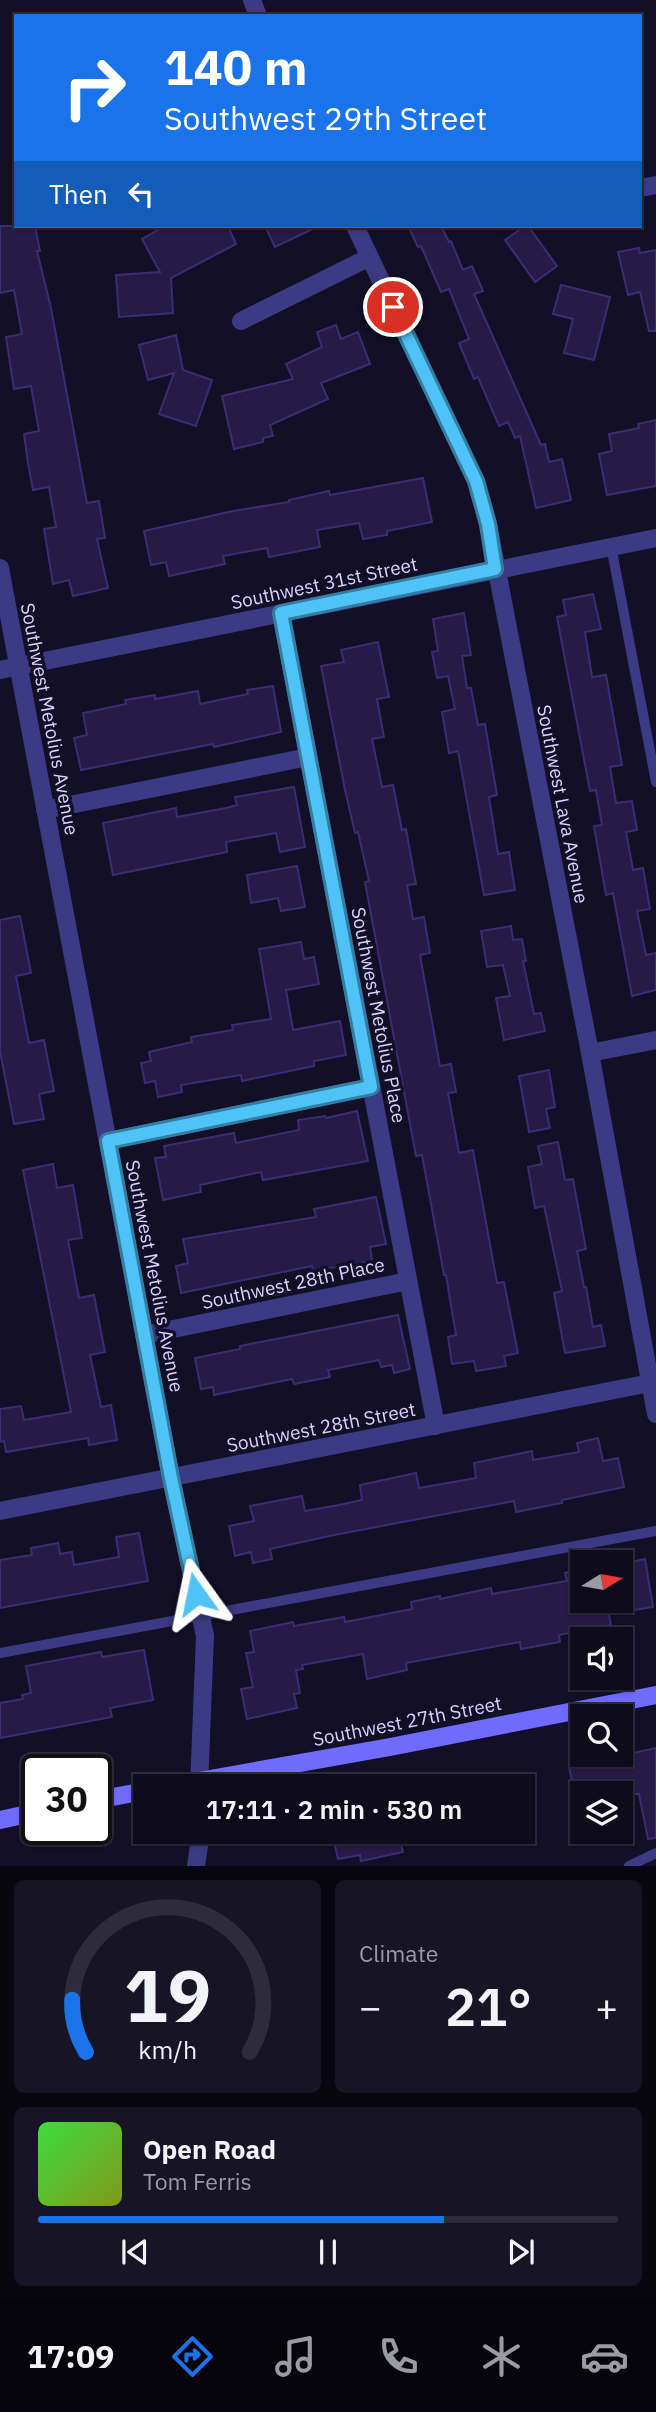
<!DOCTYPE html>
<html lang="en">
<head>
<meta charset="utf-8">
<style>
  :root { --surface:#0e0b1c; --page:#171425; --text:#f1f3f6; --muted:#9b9ba3; --line:#2e2b3b; --accent:#1a73e8 }
  body { margin:0; font-family:"IBM Plex Sans",sans-serif; background:var(--page); color:var(--text); height:100vh; display:flex; flex-direction:column; font-size:26px; white-space:nowrap }
  * { box-sizing:border-box; margin:0 }
  p { font-size:23px; color:var(--muted) }
  .icon { flex:none; width:38px; height:38px; fill:none; stroke:currentColor; stroke-width:2; stroke-linecap:round; stroke-linejoin:round }
  .map { position:relative; height:1866px; overflow:hidden }
  .details { display:flex; flex-direction:column; gap:14px; padding:14px; background:#08060f; flex:1 }
  .details>* { flex:none }
  .hud { position:absolute; left:14px; top:14px; width:628px; height:214px; border-radius:0px; box-shadow:0 2px 5px #0004,0 0 0 2px var(--line); background:#1a73e8; color:#fff; overflow:hidden }
  .needle { width:46px; rotate:79deg }
  .tools { position:absolute; left:570px; top:1550px; display:grid; gap:14px }
  .tools a { display:grid; place-items:center; width:63px; height:63px; border-radius:0px; background:var(--surface); box-shadow:0 2px 5px #0004,0 0 0 2px var(--line); font-size:35px }
  .speed { position:absolute; left:21px; top:1754px; display:flex; gap:14px; font-size:35px; font-weight:700; text-align:center }
  .speed>* { display:grid; place-content:center; width:91px; height:91px; border-radius:50%; background:var(--surface); box-shadow:0 2px 5px #0004,0 0 0 2px var(--line); line-height:1 }
  .speed .limit { border:4px solid #111; border-radius:10px; background:#fff; color:#111 }
  .pin { position:absolute; display:grid; place-items:center; width:60px; height:60px; color:#fff; margin:-30px; border:4px solid #fff; border-radius:50%; box-shadow:0 2px 7px #0007 }
  .me { position:absolute; width:77px; margin:-38px; rotate:348deg; stroke-linejoin:round; filter:drop-shadow(0 0 5px #0008) }
  .turn { display:flex; align-items:center; gap:24px; height:147px; padding:0 35px; font-size:32px }
  .turn .icon { width:91px; height:91px; stroke-width:2.5 }
  .turn b { display:block; font-size:49px; line-height:60px }
  .then { display:flex; align-items:center; height:66px; padding:0 35px; background:#0003; gap:14px; font-size:26px }
  .big { font-size:52px; font-weight:600; line-height:1.1 }
  .details .widget { flex:1; display:flex; flex-direction:column; justify-content:center; gap:10px; min-width:0; padding:0 24px; border-radius:10px; background:var(--page) }
  .details .dial { align-items:center; gap:0 }
  .dial svg { height:182px; overflow:visible; fill:none; stroke:var(--line); stroke-width:7; stroke-linecap:round; text-anchor:middle }
  .dial text { fill:var(--text); stroke:none }
  .song { display:flex; align-items:center; gap:21px }
  .cover { width:84px; height:84px; border-radius:10px; background:linear-gradient(135deg,hsl(120 70% 55%),hsl(70 70% 35%)) }
  .played { height:7px; border-radius:4px; background:linear-gradient(90deg,var(--accent) 70%,var(--line) 70%) }
  .keys { display:flex; justify-content:space-around; direction:ltr }
  .heat { display:flex; justify-content:space-between; align-items:center; font-size:38px; direction:ltr }
  .details .tiles { flex:1; display:grid; gap:14px; grid-template-columns:1fr 1fr }
  .widget:last-child { grid-column:span 2 }
  .trip { position:absolute; left:133px; top:1774px; width:402px; height:70px; border-radius:0px; background:var(--surface); box-shadow:0 2px 5px #0004,0 0 0 2px var(--line); font-weight:600; line-height:70px; text-align:center }
  .menu { display:flex; height:112px; justify-content:space-around; align-items:center; background:#06040b; color:var(--muted) }
  .menu .icon { width:49px; height:49px }
  .menu .on { color:var(--accent) }
  .menu b { font-size:32px; color:var(--text) }
  .map>svg:first-child { display:block }
  .building { fill:#241b47; stroke:#3b2d73; stroke-width:2 }
  .lines { fill:none; stroke-linecap:round; stroke-linejoin:round }
  .lane { stroke:#3d3a85; stroke-width:10 }
  .street { stroke:#3d3a85; stroke-width:18 }
  .secondary { stroke:#6f6bff; stroke-width:18 }
  .route-casing { stroke:#337fa1; stroke-width:18 }
  .route { stroke:#4fc3f7; stroke-width:12 }
  .labels { text-anchor:middle; stroke-width:7; stroke-linejoin:round; paint-order:stroke }
  .street-label { font-size:19px; fill:#d9d4ff; stroke:#130f26 }
</style>
</head>
<body>
<div class="map">
<svg width="656" height="1866" viewBox="0 0 656 1866">
  <rect width="100%" height="100%" fill="#130f26"/>
  <path class="building" d="M 0,226 L 35,226 L 40,251 L 37,251 L 51,308 L 87,503 L 99,501 L 105,538 L 97,539 L 108,588 L 73,596 L 69,580 L 53,584 L 44,529 L 56,527 L 49,487 L 33,490 L 28,463 L 24,434 L 39,431 L 31,386 L 14,389 L 6,337 L 22,334 L 14,290 L 0,293 Z
    M 165,226 L 228,226 L 236,244 L 171,278 L 173,313 L 119,317 L 116,275 L 160,272 L 142,239 Z
    M 265,226 L 319,226 L 275,247 Z
    M 408,226 L 441,226 L 449,242 L 451,241 L 463,270 L 472,266 L 483,291 L 474,294 L 541,445 L 545,444 L 549,462 L 562,459 L 571,500 L 536,508 L 520,436 L 515,438 L 508,422 L 499,426 L 478,377 L 474,379 L 459,343 L 469,339 L 449,289 L 441,292 L 421,246 L 418,247 Z
    M 525,226 L 528,226 L 557,266 L 535,282 L 505,240 Z
    M 639,248 L 640,253 L 656,250 L 656,331 L 649,331 L 640,292 L 628,295 L 618,252 Z
    M 561,285 L 610,297 L 594,360 L 564,353 L 573,319 L 553,314 Z
    M 336,325 L 341,339 L 358,332 L 370,364 L 321,383 L 328,399 L 270,425 L 273,436 L 263,438 L 263,442 L 234,449 L 222,396 L 293,379 L 286,364 L 322,347 L 317,332 Z
    M 176,335 L 183,370 L 212,380 L 196,426 L 159,414 L 174,373 L 148,380 L 139,345 Z
    M 656,420 L 656,486 L 607,495 L 599,454 L 612,451 L 609,434 L 639,428 L 638,424 Z
    M 423,478 L 432,522 L 387,531 L 387,535 L 363,539 L 359,523 L 317,530 L 320,547 L 269,557 L 267,548 L 223,556 L 225,564 L 169,576 L 166,562 L 151,565 L 144,531 L 233,511 L 289,502 L 289,500 L 329,491 L 330,495 Z
    M 593,594 L 601,629 L 585,632 L 592,677 L 606,675 L 622,765 L 610,767 L 616,803 L 632,801 L 637,830 L 626,832 L 633,870 L 643,868 L 650,909 L 637,911 L 646,955 L 656,953 L 656,990 L 632,996 L 613,893 L 606,895 L 594,826 L 602,825 L 596,790 L 590,791 L 557,617 L 566,615 L 563,600 Z
    M 464,613 L 471,655 L 462,656 L 467,688 L 471,688 L 478,725 L 485,724 L 497,795 L 489,797 L 498,854 L 509,852 L 515,890 L 484,895 L 458,751 L 449,753 L 442,712 L 455,709 L 448,676 L 437,678 L 432,652 L 438,651 L 433,619 Z
    M 378,642 L 389,697 L 377,699 L 384,737 L 372,739 L 382,787 L 393,785 L 402,830 L 406,829 L 416,884 L 407,885 L 413,919 L 424,917 L 430,953 L 420,955 L 440,1066 L 451,1064 L 456,1092 L 448,1093 L 459,1153 L 473,1150 L 497,1283 L 504,1282 L 518,1353 L 504,1356 L 506,1366 L 476,1371 L 474,1361 L 452,1364 L 448,1337 L 456,1335 L 446,1275 L 444,1275 L 422,1155 L 416,1156 L 365,882 L 369,881 L 358,832 L 355,833 L 345,790 L 321,666 L 344,662 L 341,650 Z
    M 273,686 L 281,732 L 214,747 L 213,744 L 81,770 L 74,738 L 87,735 L 83,713 L 126,704 L 125,700 L 155,695 L 155,699 L 198,691 L 200,704 L 248,694 L 247,690 Z
    M 294,787 L 305,847 L 280,852 L 276,833 L 226,842 L 227,852 L 113,875 L 103,823 L 176,808 L 177,817 L 226,808 L 237,805 L 235,797 Z
    M 297,866 L 305,907 L 281,911 L 278,898 L 251,903 L 247,875 Z
    M 20,916 L 31,973 L 16,976 L 29,1043 L 44,1040 L 54,1091 L 39,1094 L 44,1119 L 14,1124 L 0,1051 L 0,920 Z
    M 511,926 L 513,940 L 522,939 L 526,961 L 523,961 L 534,1014 L 541,1013 L 545,1031 L 504,1040 L 496,998 L 510,996 L 503,965 L 487,967 L 481,931 Z
    M 301,942 L 304,959 L 314,957 L 319,984 L 286,990 L 293,1030 L 340,1021 L 346,1055 L 314,1061 L 314,1066 L 242,1081 L 241,1075 L 181,1085 L 182,1092 L 158,1097 L 155,1081 L 145,1083 L 141,1063 L 151,1061 L 149,1052 L 192,1042 L 191,1037 L 233,1030 L 232,1025 L 271,1019 L 259,949 Z
    M 549,1070 L 555,1107 L 546,1109 L 550,1128 L 529,1132 L 519,1076 Z
    M 357,1111 L 368,1161 L 263,1180 L 261,1172 L 200,1185 L 201,1192 L 163,1200 L 155,1158 L 166,1157 L 164,1146 L 234,1133 L 236,1143 L 299,1130 L 298,1120 L 325,1116 L 326,1118 Z
    M 558,1142 L 565,1180 L 573,1179 L 586,1249 L 577,1251 L 584,1287 L 586,1287 L 593,1327 L 601,1325 L 605,1346 L 565,1353 L 554,1293 L 562,1291 L 544,1206 L 535,1208 L 528,1167 L 542,1164 L 538,1146 Z
    M 53,1164 L 57,1188 L 73,1185 L 82,1238 L 68,1240 L 79,1298 L 94,1295 L 105,1352 L 90,1355 L 101,1407 L 111,1405 L 117,1440 L 89,1445 L 88,1438 L 6,1452 L 4,1441 L 0,1442 L 0,1409 L 21,1406 L 24,1420 L 71,1412 L 23,1170 Z
    M 376,1197 L 386,1244 L 370,1247 L 372,1261 L 313,1271 L 312,1266 L 181,1293 L 176,1266 L 188,1263 L 183,1239 L 316,1217 L 314,1209 Z
    M 398,1315 L 410,1369 L 394,1373 L 392,1365 L 381,1367 L 379,1360 L 328,1370 L 330,1377 L 294,1384 L 292,1379 L 214,1395 L 213,1387 L 201,1389 L 195,1358 L 240,1349 L 240,1346 Z
    M 598,1438 L 603,1461 L 618,1458 L 624,1487 L 562,1500 L 562,1503 L 516,1512 L 514,1501 L 334,1535 L 270,1549 L 272,1559 L 253,1563 L 251,1552 L 235,1556 L 229,1526 L 254,1521 L 250,1506 L 302,1496 L 305,1511 L 339,1505 L 362,1500 L 360,1485 L 416,1473 L 419,1488 L 476,1478 L 474,1463 L 532,1451 L 533,1460 L 579,1452 L 577,1443 Z
    M 139,1533 L 148,1581 L 0,1608 L 0,1560 L 32,1555 L 31,1548 L 58,1543 L 60,1554 L 72,1552 L 74,1565 L 119,1557 L 116,1537 Z
    M 645,1559 L 653,1607 L 621,1612 L 621,1564 Z
    M 583,1569 L 583,1601 L 606,1601 L 611,1625 L 559,1635 L 560,1642 L 521,1649 L 520,1642 L 406,1663 L 407,1670 L 367,1679 L 363,1654 L 302,1665 L 303,1669 L 296,1670 L 300,1693 L 294,1694 L 297,1708 L 247,1719 L 241,1689 L 253,1687 L 246,1653 L 254,1652 L 250,1631 L 293,1622 L 294,1626 L 344,1617 L 345,1622 L 412,1609 L 411,1602 L 440,1596 L 440,1599 L 491,1588 L 492,1594 L 567,1581 L 565,1573 Z
    M 144,1650 L 153,1700 L 110,1708 L 112,1717 L 0,1738 L 0,1703 L 23,1699 L 22,1695 L 31,1693 L 26,1666 L 101,1652 L 102,1657 Z
    M 656,1748 L 656,1838 L 648,1839 L 639,1794 L 575,1794 L 569,1767 Z
    M 332,1832 L 398,1832 L 403,1852 L 361,1861 L 360,1855 L 338,1859 Z"/>
  <g class="lines">
    <path class="lane" d="M 611,546 L 656,782
      M 0,1653 L 656,1531
      M 629,1866 L 656,1853"/>
    <path class="street" d="M 252,0 L 258,16
      M 640,188 L 656,185
      M 355,226 L 476,481 L 488,524 L 590,1053 L 656,1414
      M 241,321 L 370,257
      M 0,568 L 171,1478 L 205,1636 L 199,1787
      M 281,613 L 436,1426
      M 0,670 L 656,538
      M 45,810 L 308,757
      M 590,1053 L 656,1040
      M 108,1141 L 371,1087
      M 144,1335 L 408,1281
      M 0,1511 L 650,1383
      M 196,1866 L 201,1832"/>
    <path class="secondary" d="M 165,1787 L 390,1747 L 656,1695
      M 96,1800 L 145,1791
      M 0,1820 L 37,1812"/>
  </g>
  <g class="lines">
    <g class="route-casing">
      <path id="route" d="M 196,1594 L 171,1478 L 108,1141 L 371,1087 L 281,613 L 495,569 L 488,524 L 476,481 L 393,307"/>
    </g>
    <use href="#route" class="route"/>
  </g>
  <g class="labels">
    <g class="street-label">
      <text transform="translate(324 583) rotate(-12)" y="7">Southwest 31st Street</text>
      <text transform="translate(50 719) rotate(79)" y="7">Southwest Metolius Avenue</text>
      <text transform="translate(563 804) rotate(79)" y="7">Southwest Lava Avenue</text>
      <text transform="translate(379 1015) rotate(79)" y="7">Southwest Metolius Place</text>
      <text transform="translate(155 1276) rotate(79)" y="7">Southwest Metolius Avenue</text>
      <text transform="translate(293 1283) rotate(-12)" y="7">Southwest 28th Place</text>
      <text transform="translate(321 1427) rotate(-11)" y="7">Southwest 28th Street</text>
      <text transform="translate(407 1721) rotate(-11)" y="7">Southwest 27th Street</text>
    </g>
  </g>
</svg>
<div class="tools">
<a><svg class="needle" viewBox="-14 -14 28 28"><path d="M0-13l5 13h-10z" fill="#e53935"/><path d="M0 13l5-13h-10z" fill="#9b9ba3"/></svg></a>
<a><svg class="icon" aria-label="sound" viewBox="0 0 24 24"><path d="M4 9h4l5-4v14l-5-4H4zM17 9q2 3 0 6"/></svg></a>
<a><svg class="icon" aria-label="search" viewBox="0 0 24 24"><circle cx="10" cy="10" r="6"/><path d="M15 15l6 6"/></svg></a>
<a><svg class="icon" aria-label="layers" viewBox="0 0 24 24"><path d="M12 4l9 5-9 5-9-5zM3 14l9 5 9-5"/></svg></a>
</div>
<div class="speed"><div class="limit">30</div></div>
<div class="pin" style="left:393px;top:307px;background:#d93025"><svg class="icon" aria-label="arrive" viewBox="0 0 24 24"><path d="M6 21V4h12l-3 4 3 4H6"/></svg></div>
<svg class="me" style="left:196px;top:1594px" viewBox="-20 -20 40 40"><path d="M0-17L14 15 0 8-14 15z" fill="#4fc3f7" stroke="#fff" stroke-width="4"/></svg>
<div class="trip">17:11 · 2 min · 530 m</div>
<div class="hud">
<div class="turn"><svg class="icon" aria-label="right" viewBox="0 0 24 24"><path d="M7 20v-9h11M14 6l5 5-5 5"/></svg><div><b>140 m</b>Southwest 29th Street</div></div>
<div class="then">Then<svg class="icon" aria-label="left" viewBox="0 0 24 24"><path d="M17 20v-9H6M10 6l-5 5 5 5"/></svg></div>
</div>
</div>
<section class="details">
<div class="tiles">
<div class="widget dial"><svg viewBox="0 0 100 80">
<path d="M14 69A42 42 0 1 1 86 69"/>
<path d="M14 69A42 42 0 0 1 8 46" stroke="#1a73e8"/>
<text x="50" y="56" font-size="32" font-weight="700">19</text>
<text x="50" y="72" font-size="11">km/h</text>
</svg></div>
<div class="widget"><p>Climate</p>
<div class="heat"><a>−</a><b class="big">21°</b><a>+</a></div>
</div>
<div class="widget">
<div class="song"><i class="cover"></i><div><b>Open Road</b><p>Tom Ferris</p></div></div>
<div class="played"></div>
<div class="keys"><svg class="icon" aria-label="previous" viewBox="0 0 24 24"><path d="M18 5L8 12l10 7zM5 5v14"/></svg><svg class="icon" aria-label="pause" viewBox="0 0 24 24"><path d="M8 5v14M16 5v14"/></svg><svg class="icon" aria-label="next" viewBox="0 0 24 24"><path d="M6 5l10 7-10 7zM19 5v14"/></svg></div>
</div>
</div>
</section>
<nav class="menu">
<b>17:09</b>
<svg class="icon on" aria-label="directions" viewBox="0 0 24 24"><path d="M12 3l9 9-9 9-9-9zM9 14v-3h6M13 9l2 2-2 2"/></svg>
<svg class="icon" aria-label="music" viewBox="0 0 24 24"><path d="M9 18V5l10-2v13"/><circle cx="6" cy="18" r="3"/><circle cx="16" cy="16" r="3"/></svg>
<svg class="icon" aria-label="phone" viewBox="0 0 24 24"><path d="M5 4h4l2 5-3 2q2 4 5 5l2-3 5 2v4C11 20 4 13 5 4z"/></svg>
<svg class="icon" aria-label="climate" viewBox="0 0 24 24"><path d="M12 3v18M4 7l16 10M4 17L20 7"/></svg>
<svg class="icon" aria-label="car" viewBox="0 0 24 24"><path d="M5 17H2v-5l4-1 3-4h7l3 4 3 1v5h-3M9 17h6M6 11h13"/><circle cx="7" cy="17" r="2"/><circle cx="17" cy="17" r="2"/></svg>
</nav>
</body>
</html>
